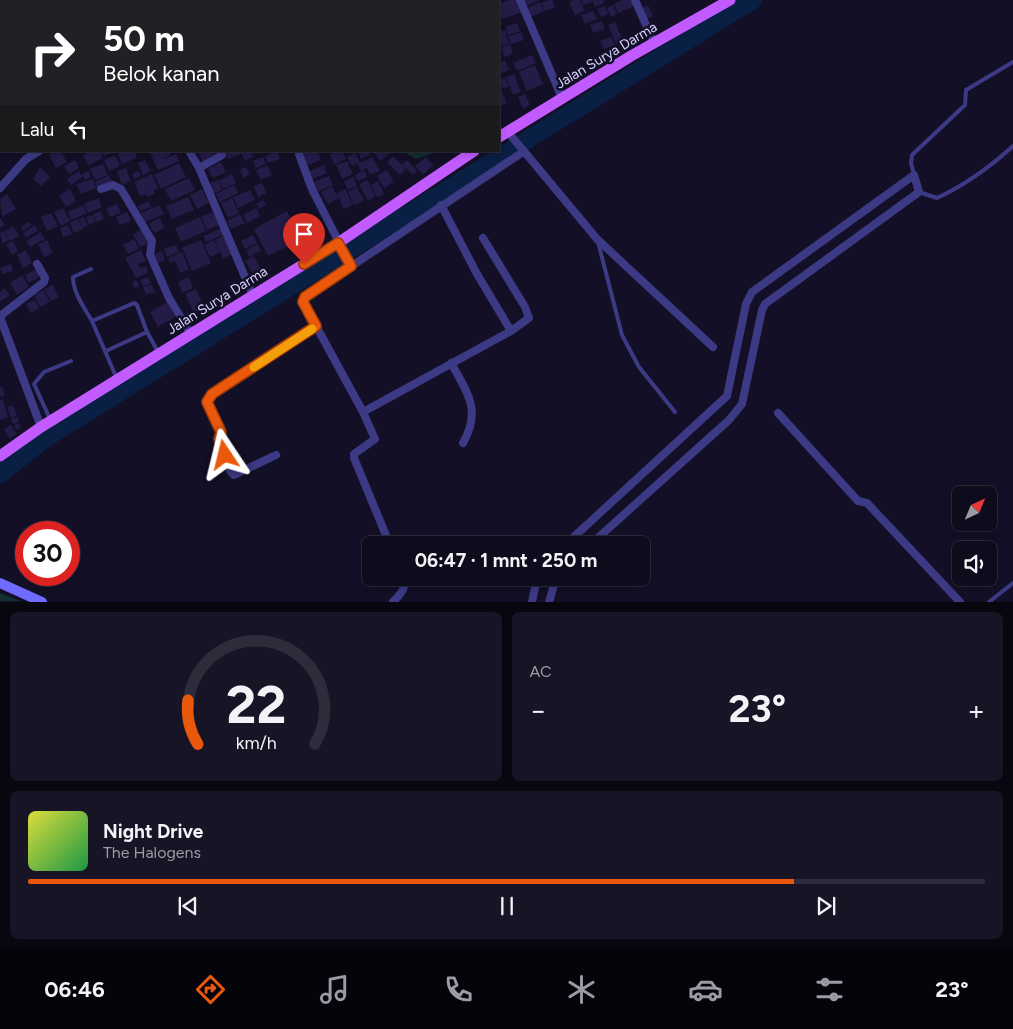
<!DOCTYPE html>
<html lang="id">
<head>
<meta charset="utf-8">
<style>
  :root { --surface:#0e0b1c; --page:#171425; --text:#f1f3f6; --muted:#9b9ba3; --line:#2e2b3b; --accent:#ea580c }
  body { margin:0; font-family:Figtree,sans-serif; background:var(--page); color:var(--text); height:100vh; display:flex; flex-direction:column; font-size:19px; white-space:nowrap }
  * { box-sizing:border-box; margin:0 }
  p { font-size:16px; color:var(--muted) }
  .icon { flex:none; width:28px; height:28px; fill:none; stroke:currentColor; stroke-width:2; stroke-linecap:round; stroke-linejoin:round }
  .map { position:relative; height:602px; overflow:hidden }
  .details { display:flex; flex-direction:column; gap:10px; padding:10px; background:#08060f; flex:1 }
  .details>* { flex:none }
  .top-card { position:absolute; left:0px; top:0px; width:500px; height:152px; box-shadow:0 2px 8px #0003,0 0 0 1px var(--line); background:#202124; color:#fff; overflow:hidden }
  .needle { width:32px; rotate:44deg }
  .tools { position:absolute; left:952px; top:486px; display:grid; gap:10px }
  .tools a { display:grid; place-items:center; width:45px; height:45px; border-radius:8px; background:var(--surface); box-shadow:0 2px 8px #0003,0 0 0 1px var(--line); font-size:25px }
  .speed { position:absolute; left:15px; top:521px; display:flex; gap:10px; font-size:25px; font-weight:700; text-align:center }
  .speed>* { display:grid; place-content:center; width:65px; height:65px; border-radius:50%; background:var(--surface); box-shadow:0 2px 8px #0003,0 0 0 1px var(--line); line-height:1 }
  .speed .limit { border:8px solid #d22; background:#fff; color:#111 }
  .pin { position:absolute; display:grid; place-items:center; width:42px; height:42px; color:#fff; margin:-51px -21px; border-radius:50% 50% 50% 0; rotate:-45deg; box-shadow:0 0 5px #0007 }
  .pin .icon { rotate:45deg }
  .me { position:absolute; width:55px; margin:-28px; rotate:350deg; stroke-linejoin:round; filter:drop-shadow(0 0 4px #0008) }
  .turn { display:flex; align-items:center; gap:18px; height:105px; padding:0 20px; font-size:22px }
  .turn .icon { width:65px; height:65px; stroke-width:2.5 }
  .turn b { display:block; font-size:35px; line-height:42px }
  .then { display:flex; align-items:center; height:48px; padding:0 20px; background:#0003; gap:10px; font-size:19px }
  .big { font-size:38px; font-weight:700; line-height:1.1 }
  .details .tile { flex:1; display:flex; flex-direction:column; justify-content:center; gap:8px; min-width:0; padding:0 18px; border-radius:8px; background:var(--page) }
  .details .dial { align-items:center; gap:0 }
  .dial svg { height:130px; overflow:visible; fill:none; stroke:var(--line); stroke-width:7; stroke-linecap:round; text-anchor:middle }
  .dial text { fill:var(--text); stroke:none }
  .song { display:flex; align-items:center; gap:15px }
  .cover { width:60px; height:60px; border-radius:8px; background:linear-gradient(135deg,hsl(60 70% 55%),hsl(140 70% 35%)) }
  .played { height:5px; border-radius:2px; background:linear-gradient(90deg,var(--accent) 80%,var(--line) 80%) }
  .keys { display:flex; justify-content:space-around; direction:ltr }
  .heat { display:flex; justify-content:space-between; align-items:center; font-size:28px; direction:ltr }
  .details .tiles { flex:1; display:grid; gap:10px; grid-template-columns:1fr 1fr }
  .tile:last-child { grid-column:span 2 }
  .trip { position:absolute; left:362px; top:536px; width:288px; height:50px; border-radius:8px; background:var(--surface); box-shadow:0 2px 8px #0003,0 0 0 1px var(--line); font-weight:700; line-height:50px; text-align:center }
  .tabs { display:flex; height:80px; justify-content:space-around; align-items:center; background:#06040b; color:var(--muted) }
  .tabs .icon { width:35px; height:35px }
  .tabs .selected { color:var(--accent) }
  .tabs b { font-size:22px; color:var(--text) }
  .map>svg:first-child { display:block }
  .green { fill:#12302f }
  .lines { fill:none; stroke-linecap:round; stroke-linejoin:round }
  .river { stroke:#0a1f44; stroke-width:18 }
  .building { fill:#241b47 }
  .service { stroke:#3d3a85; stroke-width:4 }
  .minor { stroke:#3d3a85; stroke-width:8 }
  .secondary { stroke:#6f6bff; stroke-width:10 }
  .primary { stroke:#c25bff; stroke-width:11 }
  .route-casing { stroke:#983908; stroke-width:12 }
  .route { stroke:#ea580c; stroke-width:9 }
  .slow { stroke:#f59e0b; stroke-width:9 }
  .labels { text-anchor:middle; stroke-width:5; stroke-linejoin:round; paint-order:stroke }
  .street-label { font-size:14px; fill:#d9d4ff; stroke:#130f26 }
</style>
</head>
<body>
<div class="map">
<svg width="1013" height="602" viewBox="0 0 1013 602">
  <rect width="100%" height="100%" fill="#130f26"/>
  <path class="green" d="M 402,151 L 439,151 L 416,159 Z
    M 0,593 L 21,601 L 0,601 Z"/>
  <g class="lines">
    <path class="river" d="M 71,1 L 73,0
      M 0,62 L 1,61
      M 0,474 L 46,438 L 753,0"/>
  </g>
  <path class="building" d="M 509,0 L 517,0 L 522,12 L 502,19 L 499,4 Z
    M 521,0 L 539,0 L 524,7 Z
    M 549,0 L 552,0 L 555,7 L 545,11 L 541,3 Z
    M 573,0 L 580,0 L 585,11 L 575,15 L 569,2 Z
    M 581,0 L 591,0 L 592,2 L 583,5 Z
    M 592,0 L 603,0 L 604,3 L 595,7 Z
    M 623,0 L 632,0 L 635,6 L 618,13 L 614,4 Z
    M 540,2 L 544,11 L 529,18 L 525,9 Z
    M 613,5 L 617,14 L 611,17 L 607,8 Z
    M 648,5 L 653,16 L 645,20 L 640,9 Z
    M 605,6 L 608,14 L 601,17 L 597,9 Z
    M 593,11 L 597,19 L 585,24 L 581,15 Z
    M 602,21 L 605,29 L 593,33 L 590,25 Z
    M 615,22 L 623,41 L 616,44 L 608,25 Z
    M 517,23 L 520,31 L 508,35 L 505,27 Z
    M 505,30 L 509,43 L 501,46 L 499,32 Z
    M 522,32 L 524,40 L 511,44 L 508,36 Z
    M 611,37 L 615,45 L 604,49 L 600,41 Z
    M 510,44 L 513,54 L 504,57 L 501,47 Z
    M 532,55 L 536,63 L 517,71 L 513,63 Z
    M 505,60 L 509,70 L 502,73 L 499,63 Z
    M 535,65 L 543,84 L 527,91 L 519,72 Z
    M 514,74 L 521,92 L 513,95 L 506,77 Z
    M 505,78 L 509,86 L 503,89 L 499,80 Z
    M 501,89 L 507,103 L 499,107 L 499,90 Z
    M 525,94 L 530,105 L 523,109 L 518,97 Z
    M 56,151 L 60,151 L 67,162 L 56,168 L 49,155 Z
    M 92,151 L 100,151 L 103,158 L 88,165 L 83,155 Z
    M 101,151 L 110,151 L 111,153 L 104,156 Z
    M 126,151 L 135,151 L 137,158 L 122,164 L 118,154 Z
    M 153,151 L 174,151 L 164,159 L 176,154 L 179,161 L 158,170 L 150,153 Z
    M 201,151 L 218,151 L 203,161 L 198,153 Z
    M 224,151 L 239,151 L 241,154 L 228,159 Z
    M 240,151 L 258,151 L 252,154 L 253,157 L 245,161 Z
    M 277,151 L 280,159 L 268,163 L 265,156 Z
    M 301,151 L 317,151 L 321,160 L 308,165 Z
    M 338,151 L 342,151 L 346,159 L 334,164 L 330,155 Z
    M 368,151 L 370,155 L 361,159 L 359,154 Z
    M 376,151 L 387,151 L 389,154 L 380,161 L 374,153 Z
    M 355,153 L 360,162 L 352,166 L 347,157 Z
    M 115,155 L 120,166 L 109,171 L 104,160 Z
    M 393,156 L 406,169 L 400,175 L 387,162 Z
    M 263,157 L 266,164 L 256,168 L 253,161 Z
    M 372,157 L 380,171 L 370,175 L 367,168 L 361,171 L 357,164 Z
    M 426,157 L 433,165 L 423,175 L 415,166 Z
    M 75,160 L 79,168 L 69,174 L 64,166 Z
    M 145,160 L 151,171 L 143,175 L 138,163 Z
    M 407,160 L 417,171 L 413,175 L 402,165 Z
    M 347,161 L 353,174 L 342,179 L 336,165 Z
    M 221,162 L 226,172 L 213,178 L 208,169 Z
    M 179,163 L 186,177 L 161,189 L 154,175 Z
    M 103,164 L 108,175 L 95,180 L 90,169 Z
    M 267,165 L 272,175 L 261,180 L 256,170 Z
    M 324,165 L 327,173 L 313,179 L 309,171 Z
    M 40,167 L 50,177 L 41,186 L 33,179 Z
    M 246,167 L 250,174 L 243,178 L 240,170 Z
    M 126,168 L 131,181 L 122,185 L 117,171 Z
    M 364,170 L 367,177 L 358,181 L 355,175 Z
    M 387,170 L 394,182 L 384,188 L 377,176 Z
    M 79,171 L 83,177 L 71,185 L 67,179 Z
    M 88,171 L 91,177 L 85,180 L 82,174 Z
    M 139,171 L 141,176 L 134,179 L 132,174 Z
    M 152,174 L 158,188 L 154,190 L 155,194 L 147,197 L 146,194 L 140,196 L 134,182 Z
    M 232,174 L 236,183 L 223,189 L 219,180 Z
    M 109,175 L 113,183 L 98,189 L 95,182 Z
    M 329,176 L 333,185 L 317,192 L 313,182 Z
    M 353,177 L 357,186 L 348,190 L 344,181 Z
    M 189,178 L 195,190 L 171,201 L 165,189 Z
    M 93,179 L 96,188 L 81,194 L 76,184 Z
    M 218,180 L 222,190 L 213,194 L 209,184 Z
    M 367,180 L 376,196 L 368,201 L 359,184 Z
    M 378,181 L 384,194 L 377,197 L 371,185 Z
    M 262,183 L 266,193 L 258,197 L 254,186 Z
    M 234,185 L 238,193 L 220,202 L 216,194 Z
    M 332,186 L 336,194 L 345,189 L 353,205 L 344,209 L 339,198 L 328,204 L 321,192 Z
    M 357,187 L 364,201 L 354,205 L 348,192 Z
    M 70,189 L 76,201 L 66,207 L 59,195 Z
    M 202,189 L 209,203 L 197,209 L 190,195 Z
    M 250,190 L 255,200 L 238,208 L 233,197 Z
    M 7,194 L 16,209 L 2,217 L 0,199 Z
    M 188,197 L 194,210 L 172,219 L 166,206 Z
    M 98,198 L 102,207 L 88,213 L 84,204 Z
    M 232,198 L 239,213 L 228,218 L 221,203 Z
    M 263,200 L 266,205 L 259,209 L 256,204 Z
    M 149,201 L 151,207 L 140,211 L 138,206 Z
    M 117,204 L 121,213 L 110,217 L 106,209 Z
    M 83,205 L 87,213 L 71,220 L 68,212 Z
    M 159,205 L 164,214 L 145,222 L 141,213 Z
    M 63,208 L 70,221 L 61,226 L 54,212 Z
    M 256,208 L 260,216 L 247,223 L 243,215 Z
    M 101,211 L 104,219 L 97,222 L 93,214 Z
    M 287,211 L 302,239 L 268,256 L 254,229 Z
    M 127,212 L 131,221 L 120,225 L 116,217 Z
    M 213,212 L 219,225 L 207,230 L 201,217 Z
    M 51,213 L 58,226 L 47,231 L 41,217 Z
    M 240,214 L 245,223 L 231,229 L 227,221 Z
    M 93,215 L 96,222 L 89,225 L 86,217 Z
    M 84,217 L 88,226 L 83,228 L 79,219 Z
    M 200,217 L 206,231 L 181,242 L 175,228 Z
    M 0,218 L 5,225 L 0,228 Z
    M 160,218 L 164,228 L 154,233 L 149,223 Z
    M 78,219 L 83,229 L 74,233 L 70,223 Z
    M 29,222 L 32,225 L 23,231 L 21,227 Z
    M 35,225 L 38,231 L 26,238 L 23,233 Z
    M 68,225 L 72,234 L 63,237 L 60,228 Z
    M 13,226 L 19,236 L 10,241 L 5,231 Z
    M 222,228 L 225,234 L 206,242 L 203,236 Z
    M 143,229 L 150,242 L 140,247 L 133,234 Z
    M 4,231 L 9,240 L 2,244 L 0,233 Z
    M 41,232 L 45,239 L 30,247 L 26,241 Z
    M 224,235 L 233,254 L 223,258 L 215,240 Z
    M 253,235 L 257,243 L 245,249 L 241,241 Z
    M 134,239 L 139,248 L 128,254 L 123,245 Z
    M 47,240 L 53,253 L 44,257 L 38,244 Z
    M 201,240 L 211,263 L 192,271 L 182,248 Z
    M 214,240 L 220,252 L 210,257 L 204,245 Z
    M 13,241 L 18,251 L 12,255 L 6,244 Z
    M 258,244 L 261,251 L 249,257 L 246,250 Z
    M 176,245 L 179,252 L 167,257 L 164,249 Z
    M 26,250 L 32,263 L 23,268 L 17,255 Z
    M 141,250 L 146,261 L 138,264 L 140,268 L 146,266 L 148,273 L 136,278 L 125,258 Z
    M 162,251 L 165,260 L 156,264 L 152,255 Z
    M 182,252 L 189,269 L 180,273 L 175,261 L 170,263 L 168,258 Z
    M 254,256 L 263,273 L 255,277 L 245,261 Z
    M 11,264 L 13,271 L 2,274 L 0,268 Z
    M 37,269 L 41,276 L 29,283 L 25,275 Z
    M 22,275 L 29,287 L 17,295 L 10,283 Z
    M 148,277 L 151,283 L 143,286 L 140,280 Z
    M 189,277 L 193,288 L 182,293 L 178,282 Z
    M 137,280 L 139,286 L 135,288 L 132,282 Z
    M 151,284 L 155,292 L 146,295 L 143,287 Z
    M 53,285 L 59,297 L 51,301 L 44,289 Z
    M 5,288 L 10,295 L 0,302 L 0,292 Z
    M 196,289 L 205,309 L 194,314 L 185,294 Z
    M 43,290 L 50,302 L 40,307 L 34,295 Z
    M 35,300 L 39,308 L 31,313 L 26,304 Z
    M 167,302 L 175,317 L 158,327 L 150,312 Z
    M 2,386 L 5,396 L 0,397 L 0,387 Z
    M 3,399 L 8,418 L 0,420 L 0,400 Z
    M 13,405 L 17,416 L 11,418 L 7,407 Z
    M 18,417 L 19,422 L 13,424 L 11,419 Z
    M 19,423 L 21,428 L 16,430 L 14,425 Z
    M 11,425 L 17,434 L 10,438 L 4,429 Z"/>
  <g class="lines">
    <path class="service" d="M 266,0 L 267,1
      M 914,174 L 911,163 L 912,155 L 965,105 L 966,90 L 1013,62
      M 919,192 L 937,198 C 965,185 990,167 1013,146
      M 598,242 L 622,335 L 639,367 L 675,412
      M 91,269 L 73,277 C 73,293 84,307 92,321
      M 147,332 L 158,352
      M 106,351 L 147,332 L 137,305 L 134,303 L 92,321 L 117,379
      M 50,419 L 34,384 L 44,372 L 71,361
      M 439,545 L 448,537
      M 989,602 L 1013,583"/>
    <path class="minor" d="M 520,0 L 562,98
      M 635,0 L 654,43
      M 217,1 L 219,0
      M 492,1 L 495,0
      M 508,132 L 597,239 L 713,347
      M 189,151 L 199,168 L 253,296
      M 299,154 L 312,189 L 351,266
      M 199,168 L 222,155
      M 0,188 L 26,159 L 39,151
      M 101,189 L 113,185 L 121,189 L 152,241 L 150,255 L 169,298 L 191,334
      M 441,205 L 477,274 L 511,331
      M 0,316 L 44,282 L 45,278 L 37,264
      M 0,317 L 41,427
      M 451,363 C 467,392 482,410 463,443
      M 363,412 L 511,331 L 529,318 L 525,307 L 483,238
      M 778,413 L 858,501 L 867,503 L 960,602
      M 276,455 L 234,475 L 230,471 L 219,439 L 221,432 L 207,402 L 213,394 L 316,326
      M 390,545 L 354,458 L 354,454 L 375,439 L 363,412 L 303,302 L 305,297 L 523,152
      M 565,545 L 727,396 L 746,304 L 752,292 L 914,175 L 919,192 L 765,304 L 762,310 L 742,404 L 729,420 L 590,545
      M 393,602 C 400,594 407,589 403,578
      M 532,602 L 537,578
      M 549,602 L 556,578"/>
    <path class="secondary" d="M 0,583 L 42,602"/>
    <path class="primary" d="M 499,137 L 631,56 L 730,0
      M 0,456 L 41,427 L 338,243 L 474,151"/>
  </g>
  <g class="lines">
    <g class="route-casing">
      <path id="route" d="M 225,455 L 219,439 L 221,432 L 207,402 L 212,394 L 316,326 L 303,302 L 305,297 L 351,266 L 338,243 L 304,264"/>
    </g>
    <use href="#route" class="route"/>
    <path class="slow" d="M 254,367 L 312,329"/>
  </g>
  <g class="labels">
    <g class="street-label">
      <text transform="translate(606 55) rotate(-31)" y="5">Jalan Surya Darma</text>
      <text transform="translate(217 300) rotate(-32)" y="5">Jalan Surya Darma</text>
    </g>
  </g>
</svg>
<div class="tools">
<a><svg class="needle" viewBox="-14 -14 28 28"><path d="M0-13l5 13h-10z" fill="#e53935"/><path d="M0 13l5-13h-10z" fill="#9b9ba3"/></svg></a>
<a><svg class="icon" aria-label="sound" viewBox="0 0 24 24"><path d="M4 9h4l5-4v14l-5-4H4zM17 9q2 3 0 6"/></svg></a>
</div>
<div class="speed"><div class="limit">30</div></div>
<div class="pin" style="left:304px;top:264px;background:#d93025"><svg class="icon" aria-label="arrive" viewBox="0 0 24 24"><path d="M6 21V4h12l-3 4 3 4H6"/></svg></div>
<svg class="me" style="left:225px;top:455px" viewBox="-20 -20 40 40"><path d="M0-17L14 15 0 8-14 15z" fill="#ea580c" stroke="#fff" stroke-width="4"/></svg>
<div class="trip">06:47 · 1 mnt · 250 m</div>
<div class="top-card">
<div class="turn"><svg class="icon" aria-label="right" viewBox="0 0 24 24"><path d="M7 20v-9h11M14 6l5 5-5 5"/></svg><div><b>50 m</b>Belok kanan</div></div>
<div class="then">Lalu<svg class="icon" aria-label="left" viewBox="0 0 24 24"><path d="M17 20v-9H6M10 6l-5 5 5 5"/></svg></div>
</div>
</div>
<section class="details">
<div class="tiles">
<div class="tile dial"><svg viewBox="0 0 100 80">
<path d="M14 69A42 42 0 1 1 86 69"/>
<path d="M14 69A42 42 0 0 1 8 42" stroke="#ea580c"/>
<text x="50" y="56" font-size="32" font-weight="700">22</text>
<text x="50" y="72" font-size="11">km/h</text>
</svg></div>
<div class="tile"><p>AC</p>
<div class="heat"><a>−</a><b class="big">23°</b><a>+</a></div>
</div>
<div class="tile">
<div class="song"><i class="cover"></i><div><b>Night Drive</b><p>The Halogens</p></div></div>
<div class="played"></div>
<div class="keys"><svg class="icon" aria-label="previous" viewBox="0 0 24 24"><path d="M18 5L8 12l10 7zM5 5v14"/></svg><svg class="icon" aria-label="pause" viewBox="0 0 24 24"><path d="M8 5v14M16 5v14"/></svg><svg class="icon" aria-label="next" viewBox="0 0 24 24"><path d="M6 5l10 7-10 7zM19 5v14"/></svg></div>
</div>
</div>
</section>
<nav class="tabs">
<b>06:46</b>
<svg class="icon selected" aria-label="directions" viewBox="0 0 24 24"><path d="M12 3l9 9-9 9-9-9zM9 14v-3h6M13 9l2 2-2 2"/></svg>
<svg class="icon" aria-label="music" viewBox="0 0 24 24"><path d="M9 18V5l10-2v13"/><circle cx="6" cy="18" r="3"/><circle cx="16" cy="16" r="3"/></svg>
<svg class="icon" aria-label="phone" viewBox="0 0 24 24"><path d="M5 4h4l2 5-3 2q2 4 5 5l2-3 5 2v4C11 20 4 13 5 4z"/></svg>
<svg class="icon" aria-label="climate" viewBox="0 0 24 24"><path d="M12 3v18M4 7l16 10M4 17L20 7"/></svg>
<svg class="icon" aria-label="car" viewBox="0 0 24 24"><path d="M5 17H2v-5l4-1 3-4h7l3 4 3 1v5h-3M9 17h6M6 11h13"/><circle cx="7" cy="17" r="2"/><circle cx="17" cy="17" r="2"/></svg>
<svg class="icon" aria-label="filters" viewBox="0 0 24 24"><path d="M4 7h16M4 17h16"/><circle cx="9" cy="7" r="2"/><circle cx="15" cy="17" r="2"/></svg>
<b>23°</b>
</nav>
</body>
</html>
